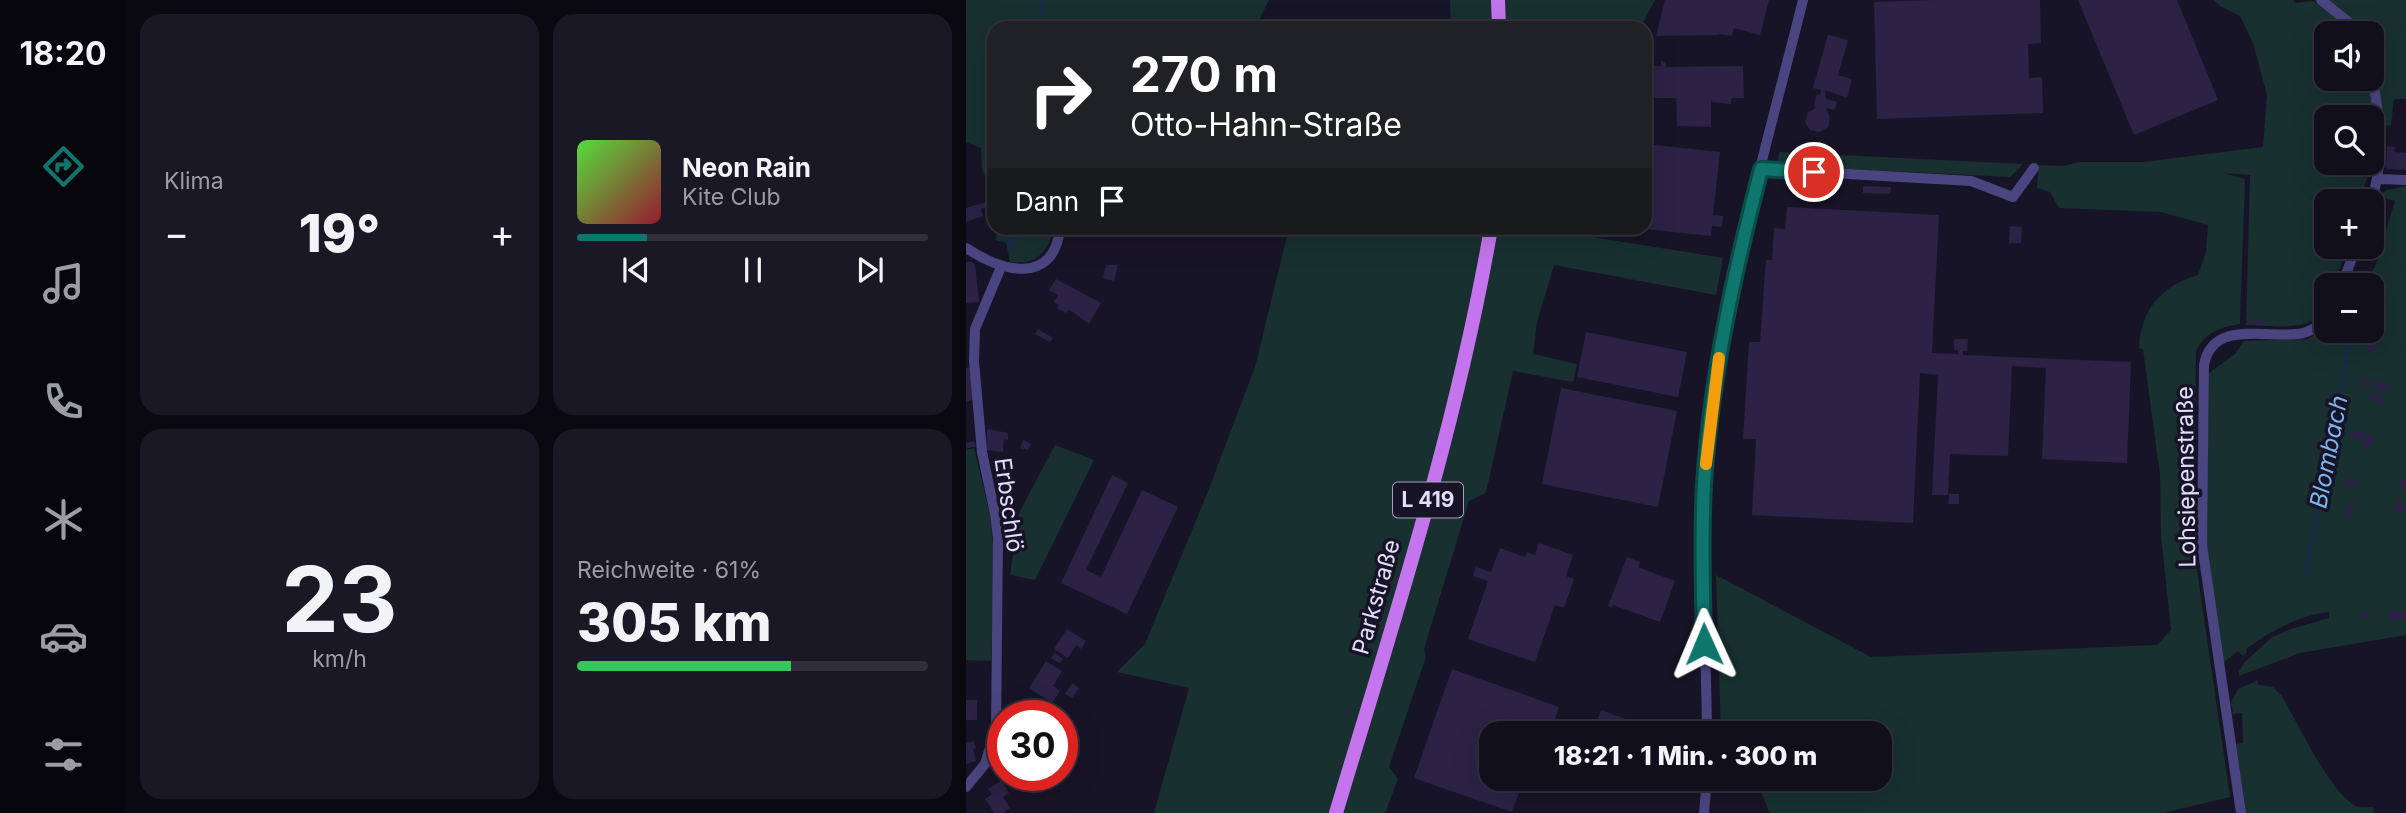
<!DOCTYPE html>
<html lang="de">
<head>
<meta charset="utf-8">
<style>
  :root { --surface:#120f1d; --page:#1b1826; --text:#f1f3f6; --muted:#9c9ca4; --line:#312f3b; --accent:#0f766e }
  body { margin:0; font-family:Inter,sans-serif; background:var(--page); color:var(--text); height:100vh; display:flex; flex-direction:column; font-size:26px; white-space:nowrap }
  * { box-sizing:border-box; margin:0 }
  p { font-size:23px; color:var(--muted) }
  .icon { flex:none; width:38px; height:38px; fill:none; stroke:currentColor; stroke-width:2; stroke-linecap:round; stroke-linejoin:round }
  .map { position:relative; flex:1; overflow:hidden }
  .panel { display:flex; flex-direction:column; gap:14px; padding:14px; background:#0a0810; width:840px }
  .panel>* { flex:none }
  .guide { position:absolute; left:21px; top:21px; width:665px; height:214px; border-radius:21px; box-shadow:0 7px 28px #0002,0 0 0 2px var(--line); background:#202124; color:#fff; overflow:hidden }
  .controls { position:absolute; left:1348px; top:21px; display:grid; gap:14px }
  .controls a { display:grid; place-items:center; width:70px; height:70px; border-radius:14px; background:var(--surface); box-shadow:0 7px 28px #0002,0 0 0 2px var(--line); font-size:35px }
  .speed { position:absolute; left:21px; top:700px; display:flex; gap:14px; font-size:35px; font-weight:700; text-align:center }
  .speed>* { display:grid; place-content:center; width:91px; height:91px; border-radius:50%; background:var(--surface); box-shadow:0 7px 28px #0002,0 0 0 2px var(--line); line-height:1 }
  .speed .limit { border:10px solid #d22; background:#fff; color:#111 }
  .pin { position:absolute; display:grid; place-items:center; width:60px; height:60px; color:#fff; margin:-30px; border:4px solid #fff; border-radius:50%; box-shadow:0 2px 7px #0007 }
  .me { position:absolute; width:77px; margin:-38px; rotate:359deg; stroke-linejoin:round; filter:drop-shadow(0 0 5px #0008) }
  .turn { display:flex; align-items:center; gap:24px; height:147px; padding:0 28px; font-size:32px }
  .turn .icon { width:91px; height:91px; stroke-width:2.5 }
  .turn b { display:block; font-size:49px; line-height:60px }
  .then { display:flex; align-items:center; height:66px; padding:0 28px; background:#0003; gap:14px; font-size:26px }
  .big { font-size:52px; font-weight:800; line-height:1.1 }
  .panel .tile { flex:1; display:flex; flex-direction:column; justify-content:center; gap:10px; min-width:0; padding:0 24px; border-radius:21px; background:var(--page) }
  .panel .dial { align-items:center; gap:0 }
  .dial b { font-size:91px; line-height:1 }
  .song { display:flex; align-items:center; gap:21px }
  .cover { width:84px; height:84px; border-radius:10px; background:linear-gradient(135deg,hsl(110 70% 55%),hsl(350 70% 35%)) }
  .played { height:7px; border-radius:4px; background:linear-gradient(90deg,var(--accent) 20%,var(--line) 20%) }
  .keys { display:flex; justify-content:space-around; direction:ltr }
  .heat { display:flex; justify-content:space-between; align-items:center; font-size:38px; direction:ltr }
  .charge { height:10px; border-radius:5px; background:linear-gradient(90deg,#34c759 61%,var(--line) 0) }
  .panel .tiles { flex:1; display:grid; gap:14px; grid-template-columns:repeat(2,1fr) }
  .trip { position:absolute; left:513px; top:721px; width:413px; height:70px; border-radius:21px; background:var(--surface); box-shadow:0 7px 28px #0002,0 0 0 2px var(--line); font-weight:800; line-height:70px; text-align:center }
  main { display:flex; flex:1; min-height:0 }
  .tabs { display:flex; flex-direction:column; width:126px; justify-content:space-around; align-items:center; background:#07060c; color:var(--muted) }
  .tabs .icon { width:49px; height:49px }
  .tabs .on { color:var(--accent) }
  .tabs b { font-size:32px; color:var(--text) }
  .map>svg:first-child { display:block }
  .green { fill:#183030; fill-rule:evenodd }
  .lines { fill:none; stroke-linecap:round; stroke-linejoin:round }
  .stream { stroke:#182b4c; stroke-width:3.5 }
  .building { fill:#2b2246 }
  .street { stroke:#4a4580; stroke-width:10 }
  .primary { stroke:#c474ec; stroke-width:14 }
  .route-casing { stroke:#0a4d48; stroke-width:18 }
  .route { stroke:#0f766e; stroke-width:12 }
  .slow { stroke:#f59e0b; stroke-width:12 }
  .labels { text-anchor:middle; stroke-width:7; stroke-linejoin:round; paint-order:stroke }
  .shield { fill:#181427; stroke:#a6a1bb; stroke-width:2 }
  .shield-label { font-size:21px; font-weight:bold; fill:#e3defb }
  .street-label { font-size:23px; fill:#e3defb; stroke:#181427 }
  .water-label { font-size:24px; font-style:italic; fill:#7ab3ed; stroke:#181427 }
</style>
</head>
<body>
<main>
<nav class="tabs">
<b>18:20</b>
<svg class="icon on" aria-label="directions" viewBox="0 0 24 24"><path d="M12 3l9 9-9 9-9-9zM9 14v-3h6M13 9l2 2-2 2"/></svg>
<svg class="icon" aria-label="music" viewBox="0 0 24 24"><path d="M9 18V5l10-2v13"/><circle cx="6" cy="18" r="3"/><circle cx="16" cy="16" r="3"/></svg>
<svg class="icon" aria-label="phone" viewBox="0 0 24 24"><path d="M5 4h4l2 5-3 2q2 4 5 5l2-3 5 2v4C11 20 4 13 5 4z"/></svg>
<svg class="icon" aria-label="climate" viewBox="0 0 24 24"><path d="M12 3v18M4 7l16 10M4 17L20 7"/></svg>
<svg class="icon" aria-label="car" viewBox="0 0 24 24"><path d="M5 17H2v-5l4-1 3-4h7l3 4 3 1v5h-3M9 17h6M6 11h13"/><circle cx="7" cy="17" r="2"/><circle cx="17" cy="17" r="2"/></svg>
<svg class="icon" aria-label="filters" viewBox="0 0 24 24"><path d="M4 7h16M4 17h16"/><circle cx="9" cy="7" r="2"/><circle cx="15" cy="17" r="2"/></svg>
</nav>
<section class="panel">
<div class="tiles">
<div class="tile"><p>Klima</p>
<div class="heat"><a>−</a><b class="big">19°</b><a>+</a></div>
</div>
<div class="tile">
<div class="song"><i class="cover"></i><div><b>Neon Rain</b><p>Kite Club</p></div></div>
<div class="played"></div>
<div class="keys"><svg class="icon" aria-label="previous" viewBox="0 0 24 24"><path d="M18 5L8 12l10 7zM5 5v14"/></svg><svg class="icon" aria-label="pause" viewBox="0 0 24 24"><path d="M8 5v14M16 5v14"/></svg><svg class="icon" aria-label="next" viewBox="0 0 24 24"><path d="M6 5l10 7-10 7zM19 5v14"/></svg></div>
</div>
<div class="tile dial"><b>23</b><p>km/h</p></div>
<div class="tile"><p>Reichweite · 61%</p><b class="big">305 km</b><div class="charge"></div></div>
</div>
</section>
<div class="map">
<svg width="1440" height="813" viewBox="0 0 1440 813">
  <rect width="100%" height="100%" fill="#181427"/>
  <path class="green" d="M 0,0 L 303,0 L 289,28 L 28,28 L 28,195 L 16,170 L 15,148 L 0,142 Z
    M 484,0 L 689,0 L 674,28 L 485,28 Z
    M 1248,0 L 1327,0 L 1329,3 L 1347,1 L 1383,27 L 1387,33 L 1360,33 L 1360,79 L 1404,79 L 1412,147 L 1409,173 L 1403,173 L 1393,201 L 1360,201 L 1360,247 L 1381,247 L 1368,285 L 1360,285 C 1360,291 1361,297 1360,302 C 1355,335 1302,325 1280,325 L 1284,175 L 1257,173 L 1279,179 L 1274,324 C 1254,327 1240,332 1230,351 L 1228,549 L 1264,797 L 1197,813 L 804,813 L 792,786 L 782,779 L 914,779 L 914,733 L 755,733 L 750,575 L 905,657 L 1191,645 L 1205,630 L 1195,535 L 1194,475 L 1177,349 L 1173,348 C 1175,309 1195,286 1232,275 L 1240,252 L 1242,225 L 1195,212 L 1093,208 L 1084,192 L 1071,188 L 1073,165 L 1099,166 L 1112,162 L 1177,162 L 1297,147 L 1301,95 L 1287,43 L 1274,16 L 1254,6 ZM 1360,117 L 1405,117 L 1405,163 L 1360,163 Z
    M 1359,0 L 1440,0 L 1440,99 L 1428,99 L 1425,125 L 1416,126 C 1413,95 1405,65 1405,33 L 1395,33 Z
    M 813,152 L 1057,164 L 1044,177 L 818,166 L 812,161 Z
    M 1440,186 L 1440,635 L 1334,653 L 1273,676 L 1273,671 L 1279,662 L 1305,638 L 1325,629 L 1363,618 L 1363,612 C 1333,615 1305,631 1280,649 L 1281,652 L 1277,656 L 1272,651 L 1257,663 L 1240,540 L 1243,373 L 1269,354 L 1278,341 L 1341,339 L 1360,328 L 1360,331 L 1405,331 L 1405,285 L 1400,285 L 1409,267 L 1429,201 L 1413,196 L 1420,190 Z
    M 31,228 L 88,228 C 83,252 69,266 44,262 L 40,243 L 30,240 Z
    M 323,228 L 595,228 L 595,232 L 757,258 L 750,295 L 588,265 L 571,322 L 567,354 L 611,364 L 607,382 L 547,371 L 521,488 L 519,493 L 503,501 L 458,649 L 460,657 L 423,767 L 432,779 L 419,813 L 188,813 L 223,688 L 151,672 L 179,644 L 241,494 L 289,367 Z
    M 89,445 L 128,460 L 69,580 L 44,575 L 53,513 Z
    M 8,448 L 24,515 L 29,564 L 25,661 L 0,660 L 0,450 Z
    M 1291,681 L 1293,685 L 1307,687 L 1315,695 C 1331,721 1363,792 1390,806 C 1396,808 1401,807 1407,807 L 1408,813 L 1280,813 L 1270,744 L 1277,743 L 1276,713 L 1267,714 L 1265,702 L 1272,689 Z"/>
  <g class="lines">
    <path class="stream" d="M 71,28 L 77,0
      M 45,250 L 46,228
      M 1340,573 L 1386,331"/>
  </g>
  <path class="building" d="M 699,0 L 803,0 L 794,35 L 768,28 L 766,36 L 753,34 L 752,35 L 690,36 Z
    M 968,0 L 1074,0 L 1075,43 L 1062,44 L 1063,78 L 1076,77 L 1077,113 L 911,119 L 908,2 Z
    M 1112,0 L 1211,0 L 1252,100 L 1168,135 Z
    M 862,35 L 882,40 L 872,75 L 886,79 L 881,98 L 859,90 L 860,99 L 871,102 L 869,110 L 860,108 L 864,118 L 862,127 L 853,132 L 844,130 L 839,122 L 842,112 L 850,108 L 848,105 L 851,94 L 854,95 L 855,90 L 847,88 Z
    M 695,61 L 700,62 L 700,67 L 777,66 L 778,98 L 765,98 L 765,104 L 746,102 L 745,99 L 745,127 L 711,126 L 710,98 L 679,98 L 679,66 L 695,66 Z
    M 679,144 L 754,152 L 747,215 L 757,216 L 756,227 L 746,226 L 745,236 L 679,229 Z
    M 1421,146 L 1429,147 L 1428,152 L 1440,153 L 1440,170 L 1420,169 Z
    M 897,186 L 925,187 L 924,194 L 897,193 Z
    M 20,202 L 22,207 L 15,209 L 17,216 L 0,222 L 0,208 Z
    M 821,207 L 973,215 L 966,353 L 992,354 L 992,350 L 988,350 L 988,339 L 1002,339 L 1001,351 L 997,351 L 997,355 L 1165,362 L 1161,463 L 1076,459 L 1080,368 L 1046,366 L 1042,456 L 984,454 L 982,495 L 966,495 L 972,375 L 954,373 L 947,523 L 786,515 L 790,439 L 777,439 L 783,342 L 794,342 L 800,260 L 806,260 L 808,228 L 819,229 Z
    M 1044,226 L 1056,227 L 1055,243 L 1043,243 Z
    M 0,262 L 6,262 L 9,265 L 13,302 L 0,303 Z
    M 140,265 L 152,265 L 148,281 L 137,278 Z
    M 90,279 L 135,303 L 123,324 L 107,312 L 102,310 L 100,313 L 91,308 L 93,305 L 88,302 L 92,295 L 83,290 Z
    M 1285,319 L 1296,319 L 1296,325 L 1285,325 Z
    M 72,329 L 87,338 L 84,342 L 69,334 Z
    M 620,332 L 721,352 L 712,397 L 611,377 Z
    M 1403,344 L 1410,346 L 1408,353 L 1401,351 Z
    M 4,367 L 8,399 L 0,402 L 0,368 Z
    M 1411,379 L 1424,385 L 1418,393 L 1408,389 Z
    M 1397,380 L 1405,383 L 1403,388 L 1395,385 Z
    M 595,388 L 711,411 L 692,507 L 576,484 Z
    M 1405,393 L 1417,398 L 1415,404 L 1402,399 Z
    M 21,429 L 42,433 L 42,440 L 38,439 L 37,452 L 20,450 Z
    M 1385,430 L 1400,434 L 1399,437 L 1401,438 L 1403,433 L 1405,434 L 1405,436 L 1408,438 L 1405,447 L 1400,448 L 1399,451 L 1395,450 L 1398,439 L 1383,437 Z
    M 57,440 L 65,444 L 62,450 L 54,448 Z
    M 8,441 L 10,446 L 0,449 L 0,443 Z
    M 27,458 L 38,459 L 36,475 L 31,474 L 31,469 L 26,469 Z
    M 146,475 L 162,483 L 120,570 L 135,577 L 176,490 L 212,507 L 161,614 L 95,583 Z
    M 1379,478 L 1391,479 L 1390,486 L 1378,485 Z
    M 1433,480 L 1440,481 L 1438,489 L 1432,488 Z
    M 983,494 L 993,494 L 993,504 L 982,504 Z
    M 1430,500 L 1438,501 L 1437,512 L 1429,511 Z
    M 1383,504 L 1388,505 L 1385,518 L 1381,517 Z
    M 573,543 L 607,555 L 600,576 L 608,579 L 598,608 L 589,605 L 569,662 L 502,639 L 522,581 L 507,576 L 510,567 L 525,572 L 534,548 L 559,557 L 561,552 L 569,555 Z
    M 661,557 L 674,562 L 672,567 L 709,581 L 694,622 L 647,605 L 646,608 L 642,606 Z
    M 1397,609 L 1403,610 L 1402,617 L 1396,617 Z
    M 1434,611 L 1434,613 L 1440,613 L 1440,620 L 1423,621 L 1422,612 Z
    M 101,629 L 120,641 L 115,649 L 110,645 L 102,658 L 88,649 Z
    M 89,653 L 97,659 L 94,663 L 85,658 Z
    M 80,661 L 96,671 L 87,686 L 94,691 L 86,703 L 63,688 Z
    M 486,669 L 593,707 L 584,733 L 525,733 L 525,779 L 558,779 L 546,812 L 448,778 Z
    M 106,683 L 113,688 L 106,698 L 99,694 Z
    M 0,700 L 11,700 L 11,720 L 0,720 Z
    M 635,710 L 699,733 L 627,733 Z
    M 96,730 L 110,739 L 103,750 L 96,746 Z
    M 8,741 L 10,748 L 7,749 L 10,761 L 0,764 L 0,743 Z
    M 35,781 L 43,793 L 37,797 L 44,808 L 37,813 L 28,813 L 19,799 L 26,794 L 22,789 Z"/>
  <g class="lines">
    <path class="street" d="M 1355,0 L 1386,25 L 1391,33
      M 1405,68 C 1413,113 1420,158 1405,202
      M 795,169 L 1005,181 L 1047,197 L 1068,168
      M 1413,179 L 1440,180
      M 0,248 C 34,271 88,287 94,228
      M 1376,285 L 1390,247
      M 741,733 C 740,630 732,528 744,425 C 760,281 802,141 837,0
      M 0,787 L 19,764 L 30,728 L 32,538 L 29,514 L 16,452 L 8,361 L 9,329 L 35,267
      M 738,813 L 741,779
      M 1275,813 L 1236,545 L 1238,365 C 1246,320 1299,338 1331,334 C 1343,333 1351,327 1360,320"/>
    <path class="primary" d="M 532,0 L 533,28
      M 370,813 C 428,620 491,426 525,228"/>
  </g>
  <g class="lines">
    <g class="route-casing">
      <path id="route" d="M 738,644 C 737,591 735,537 738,484 C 745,377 768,273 795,169 L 848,172"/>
    </g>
    <use href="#route" class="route"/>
    <path class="slow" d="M 740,464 L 753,358"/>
  </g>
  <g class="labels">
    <rect class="shield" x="427" y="482.5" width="70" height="35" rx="5"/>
    <g class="shield-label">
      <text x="462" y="507">L 419</text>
    </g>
    <g class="street-label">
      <text transform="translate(1220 477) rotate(-91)" y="8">Lohsiepenstraße</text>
      <text transform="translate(43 505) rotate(82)" y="8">Erbschlö</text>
      <text transform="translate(410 597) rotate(-74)" y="8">Parkstraße</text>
    </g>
    <g class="water-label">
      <text transform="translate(1363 452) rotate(-79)" y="8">Blombach</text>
    </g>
  </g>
</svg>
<div class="controls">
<a><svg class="icon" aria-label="sound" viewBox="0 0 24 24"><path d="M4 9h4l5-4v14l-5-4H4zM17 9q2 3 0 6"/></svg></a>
<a><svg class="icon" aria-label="search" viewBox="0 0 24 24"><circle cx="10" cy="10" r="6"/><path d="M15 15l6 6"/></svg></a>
<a>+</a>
<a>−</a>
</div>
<div class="speed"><div class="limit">30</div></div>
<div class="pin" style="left:848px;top:172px;background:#d93025"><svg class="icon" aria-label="arrive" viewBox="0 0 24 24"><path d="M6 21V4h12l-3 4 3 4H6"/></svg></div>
<svg class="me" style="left:738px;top:644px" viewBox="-20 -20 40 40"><path d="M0-17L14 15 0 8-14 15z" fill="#0f766e" stroke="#fff" stroke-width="4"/></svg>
<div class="trip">18:21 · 1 Min. · 300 m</div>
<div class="guide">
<div class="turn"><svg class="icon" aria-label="right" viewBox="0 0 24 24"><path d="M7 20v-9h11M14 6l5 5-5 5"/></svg><div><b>270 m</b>Otto-Hahn-Straße</div></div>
<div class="then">Dann<svg class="icon" aria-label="arrive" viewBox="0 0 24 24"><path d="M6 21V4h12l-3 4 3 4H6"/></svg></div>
</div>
</div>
</main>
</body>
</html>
